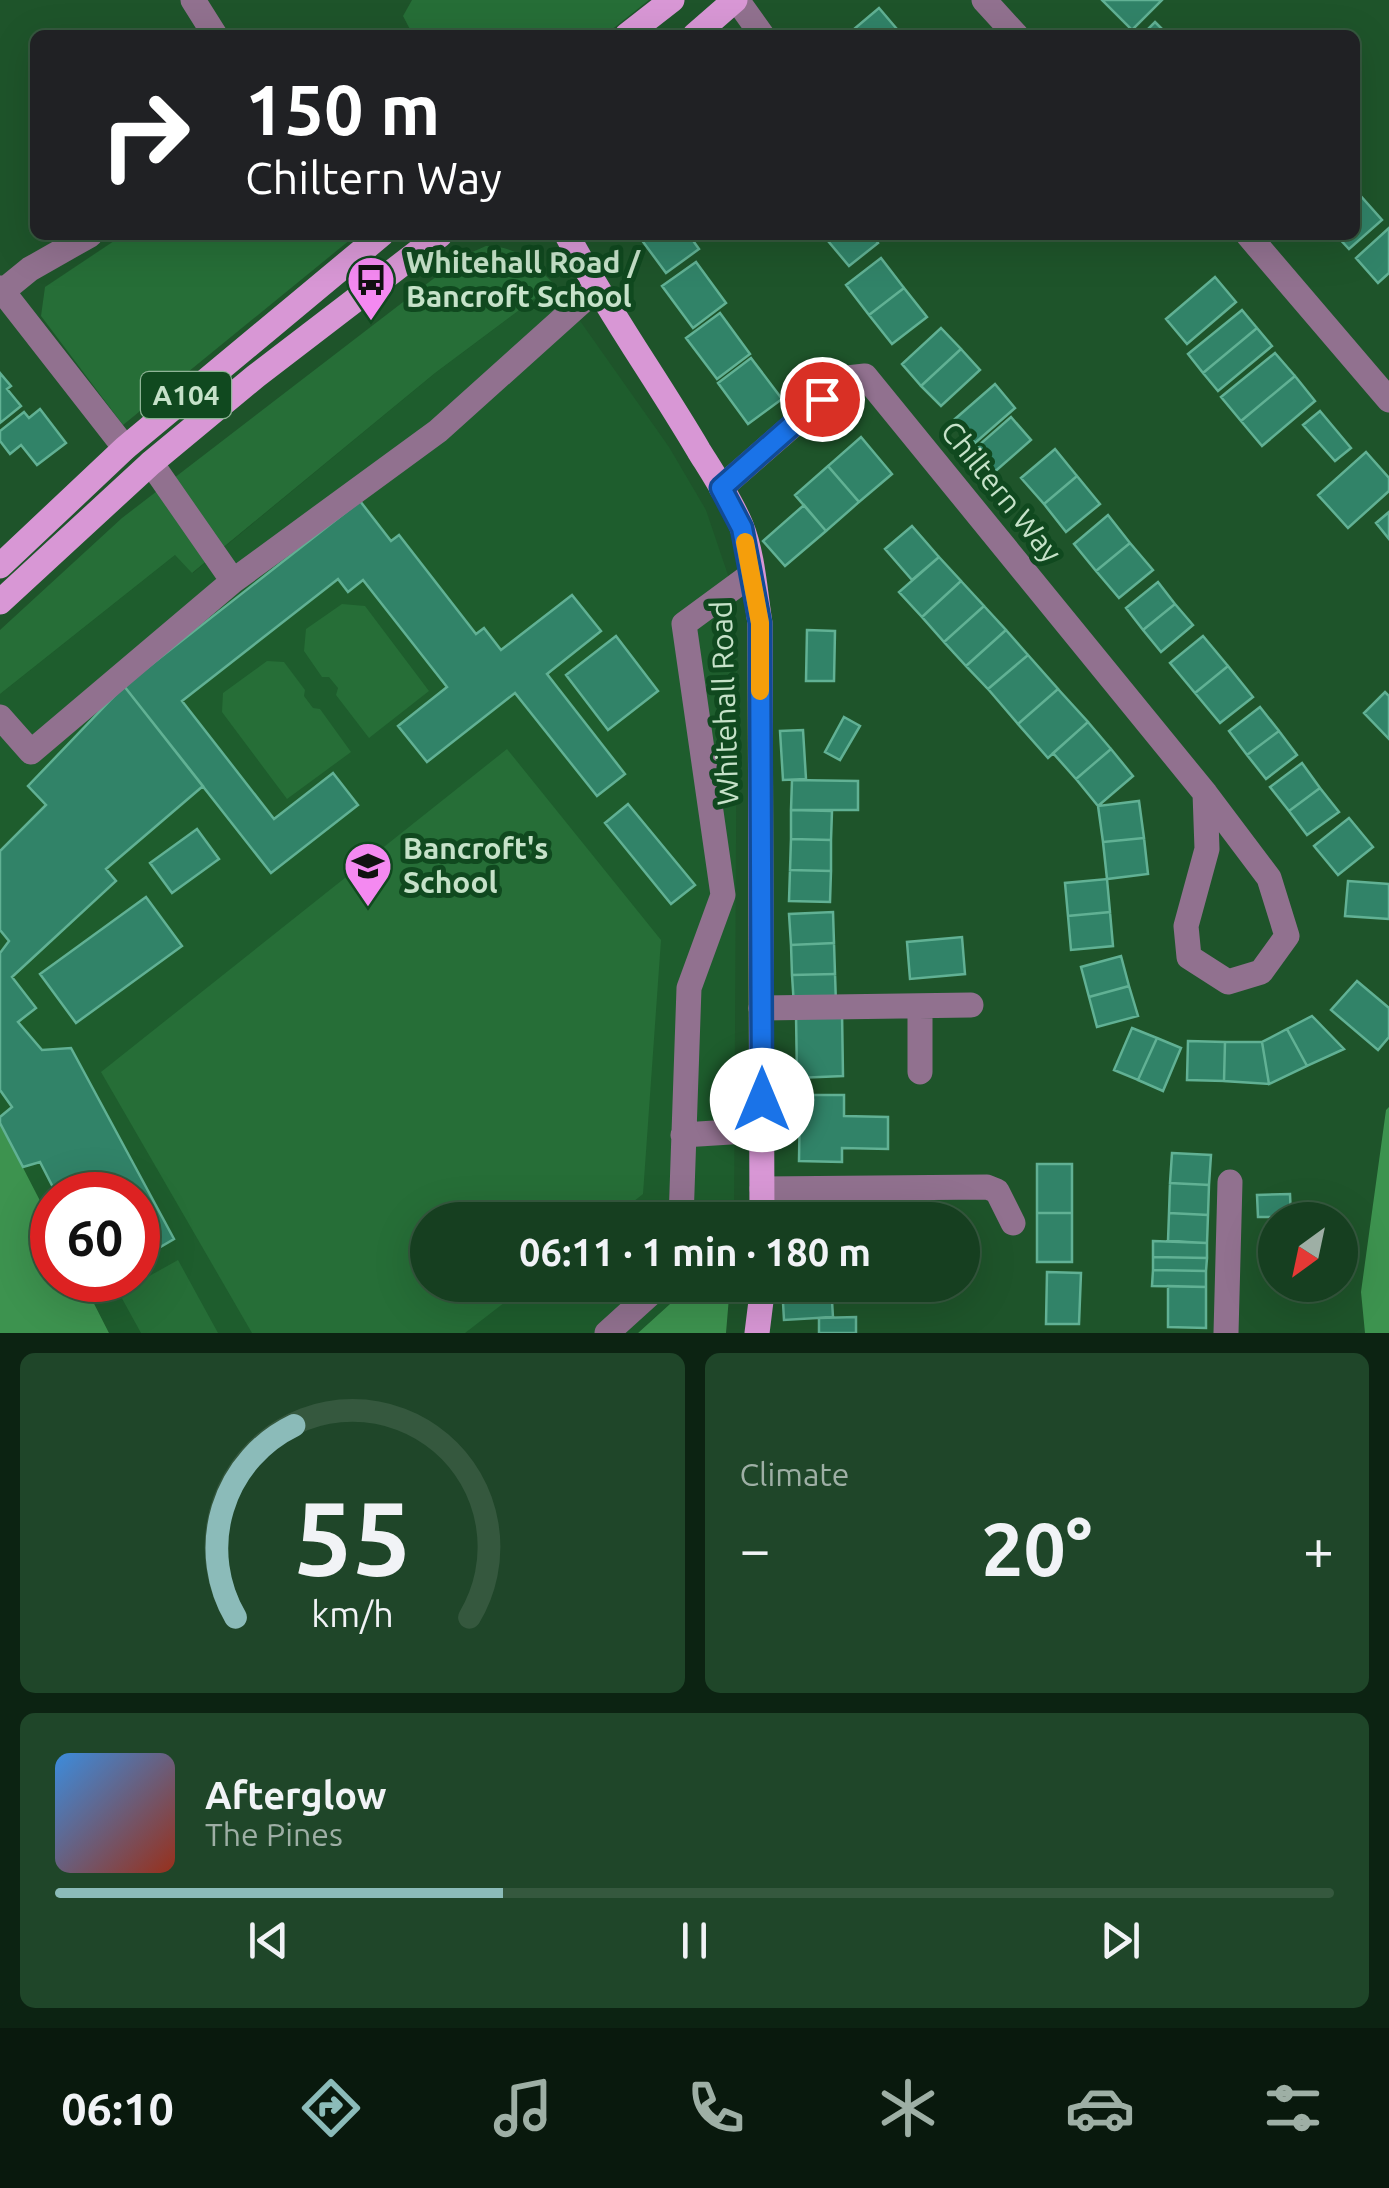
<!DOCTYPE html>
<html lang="en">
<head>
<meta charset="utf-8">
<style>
  :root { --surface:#163f20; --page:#1f4629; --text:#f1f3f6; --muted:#9eafa5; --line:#35583e; --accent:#8bbbb9 }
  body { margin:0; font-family:Ubuntu,sans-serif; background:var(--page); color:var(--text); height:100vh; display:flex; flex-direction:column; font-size:38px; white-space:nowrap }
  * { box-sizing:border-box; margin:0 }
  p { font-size:32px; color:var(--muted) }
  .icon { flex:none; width:55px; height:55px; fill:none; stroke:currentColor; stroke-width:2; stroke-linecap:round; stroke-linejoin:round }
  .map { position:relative; height:1333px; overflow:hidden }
  .sheet { display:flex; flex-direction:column; gap:20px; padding:20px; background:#0c2312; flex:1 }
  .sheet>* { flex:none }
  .hud { position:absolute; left:30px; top:30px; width:1330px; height:210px; border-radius:15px; box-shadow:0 10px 40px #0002,0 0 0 2px var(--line); background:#202124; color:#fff; overflow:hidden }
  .needle { width:65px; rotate:213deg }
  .controls { position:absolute; left:1258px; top:1202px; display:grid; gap:20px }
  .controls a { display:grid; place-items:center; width:100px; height:100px; border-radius:50%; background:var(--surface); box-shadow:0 10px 40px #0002,0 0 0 2px var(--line); font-size:50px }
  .speed { position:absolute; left:30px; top:1172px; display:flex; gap:20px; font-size:50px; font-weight:700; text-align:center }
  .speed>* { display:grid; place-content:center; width:130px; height:130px; border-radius:50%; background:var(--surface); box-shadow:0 10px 40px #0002,0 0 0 2px var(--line); line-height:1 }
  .speed .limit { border:15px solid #d22; background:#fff; color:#111 }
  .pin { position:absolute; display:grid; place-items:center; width:85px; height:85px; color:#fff; margin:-42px; border:5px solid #fff; border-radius:50%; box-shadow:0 2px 10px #0007 }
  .me { position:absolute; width:110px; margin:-55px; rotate:0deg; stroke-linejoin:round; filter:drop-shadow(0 0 8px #0008) }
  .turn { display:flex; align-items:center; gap:35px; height:210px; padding:0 50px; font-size:45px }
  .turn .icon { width:130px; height:130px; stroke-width:2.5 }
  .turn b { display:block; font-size:70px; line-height:85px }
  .big { font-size:75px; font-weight:600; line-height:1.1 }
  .sheet .card { flex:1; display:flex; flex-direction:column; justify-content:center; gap:15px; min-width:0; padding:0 35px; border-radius:15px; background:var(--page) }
  .sheet .dial { align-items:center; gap:0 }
  .dial svg { height:260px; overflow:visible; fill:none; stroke:var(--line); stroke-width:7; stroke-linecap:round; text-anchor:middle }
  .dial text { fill:var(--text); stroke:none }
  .song { display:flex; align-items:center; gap:30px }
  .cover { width:120px; height:120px; border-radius:15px; background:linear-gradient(135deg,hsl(210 70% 55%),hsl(10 70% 35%)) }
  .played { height:10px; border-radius:5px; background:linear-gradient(90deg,var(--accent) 35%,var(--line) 35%) }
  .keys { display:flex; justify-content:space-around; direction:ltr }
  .heat { display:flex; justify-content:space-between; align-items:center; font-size:55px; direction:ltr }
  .sheet .tiles { flex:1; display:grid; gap:20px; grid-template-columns:1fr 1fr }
  .card:last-child { grid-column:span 2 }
  .trip { position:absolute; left:410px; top:1202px; width:570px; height:100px; border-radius:50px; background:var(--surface); box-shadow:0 10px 40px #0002,0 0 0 2px var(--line); font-weight:600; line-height:100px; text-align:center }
  .menu { display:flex; height:160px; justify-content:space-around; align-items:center; background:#09190d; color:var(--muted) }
  .menu .icon { width:70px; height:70px }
  .menu .selected { color:var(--accent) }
  .menu b { font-size:45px; color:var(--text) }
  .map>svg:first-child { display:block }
  .built { fill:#1e5d2d }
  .green { fill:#266e37 }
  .forest { fill:#3d934f }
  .building { fill:#318368; stroke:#61b194; stroke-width:2.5 }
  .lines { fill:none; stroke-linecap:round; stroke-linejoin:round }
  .minor { stroke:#91718f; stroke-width:25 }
  .major { stroke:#d897d5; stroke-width:25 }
  .route-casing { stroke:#114b97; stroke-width:25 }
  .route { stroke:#1a73e8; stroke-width:18 }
  .slow { stroke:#f59e0b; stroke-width:18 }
  .labels { text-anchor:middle; stroke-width:10; stroke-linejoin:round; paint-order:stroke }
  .shield { fill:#10491f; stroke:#8fb496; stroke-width:2.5 }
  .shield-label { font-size:28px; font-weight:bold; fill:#c6e2c9 }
  .poi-label { font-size:30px; font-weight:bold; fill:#c6e2c9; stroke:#10491f; text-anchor:start }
  .street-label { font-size:30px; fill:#c6e2c9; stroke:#10491f }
</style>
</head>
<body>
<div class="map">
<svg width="1389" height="1333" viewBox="0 0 1389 1333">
  <rect width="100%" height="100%" fill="#1e542a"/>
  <path class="built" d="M 554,284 L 669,447 L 706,510 L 728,575 L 737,657 L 734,1220 L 428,1220 L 428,1285 L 691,1285 L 638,1333 L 109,1333 L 82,1280 L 138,1280 L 138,1195 L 52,1195 L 52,1224 L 0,1123 L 0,694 L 175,555 L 193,573 L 435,373 Z"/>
  <path class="green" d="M 412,0 L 649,0 L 605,35 L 413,35 L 403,16 Z
    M 123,235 L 356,235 L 123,425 L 41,316 L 45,287 Z
    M 486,246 C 518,246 533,263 554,284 L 435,373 L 192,573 L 175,555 L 0,694 L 0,630 L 122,518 L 463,256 Z
    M 342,604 L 365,606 L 429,691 L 369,738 L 336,695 L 338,688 L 329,677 L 322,677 L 304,651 L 306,629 Z
    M 267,661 L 284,662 L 305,690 L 304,696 L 313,708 L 320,709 L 351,752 L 287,799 L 222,712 L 223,693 Z
    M 507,749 L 661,940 L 643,1194 L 610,1220 L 428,1220 L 428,1285 L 527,1285 L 465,1333 L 252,1333 L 101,1072 Z
    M 178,1260 L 218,1333 L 141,1333 L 119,1293 Z"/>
  <path class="forest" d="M 1389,1107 L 1389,1333 L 1365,1333 L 1361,1292 L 1386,1110 Z
    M 0,1123 L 52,1224 L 52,1280 L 82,1280 L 109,1333 L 0,1333 Z
    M 691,1285 L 730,1285 L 726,1333 L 638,1333 Z"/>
  <path class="building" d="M 1102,0 L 1162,0 L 1132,30 Z
    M 879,8 L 902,35 L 847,35 Z
    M 1155,22 L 1168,35 L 1142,35 Z
    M 1359,194 L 1382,220 L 1349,249 L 1336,235 L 1355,235 L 1355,197 Z
    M 1389,228 L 1389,273 L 1378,283 L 1356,258 Z
    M 638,235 L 689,235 L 699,249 L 666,273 Z
    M 823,235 L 872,235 L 878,243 L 849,266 Z
    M 881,258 L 904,288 L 869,315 L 846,285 Z
    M 696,262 L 726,303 L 693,328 L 662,286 Z
    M 1215,277 L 1236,302 L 1187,344 L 1166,319 Z
    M 904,288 L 927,317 L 892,344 L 869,315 Z
    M 1242,310 L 1257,328 L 1203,373 L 1188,354 Z
    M 720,313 L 750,354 L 717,379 L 686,338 Z
    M 941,328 L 961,349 L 921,386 L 902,364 Z
    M 1257,328 L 1272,346 L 1218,391 L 1203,373 Z
    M 961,349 L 980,370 L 941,406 L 921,386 Z
    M 1275,353 L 1295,376 L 1241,421 L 1221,397 Z
    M 751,358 L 782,399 L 748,424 L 718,383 Z
    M 0,373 L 11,386 L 7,389 L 21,406 L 0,423 Z
    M 1295,376 L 1315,401 L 1262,446 L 1241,421 Z
    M 995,384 L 1015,408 L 975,443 L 955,419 Z
    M 40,409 L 66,443 L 37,465 L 21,445 L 10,454 L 0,441 L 0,431 L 24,412 L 29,418 Z
    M 1320,411 L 1351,448 L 1335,461 L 1303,425 Z
    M 1011,417 L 1031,440 L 991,475 L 971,452 Z
    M 861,437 L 892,474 L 859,502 L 828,466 Z
    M 1055,449 L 1077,476 L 1044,504 L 1021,478 Z
    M 1366,452 L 1389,478 L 1389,491 L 1348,528 L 1318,495 Z
    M 828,466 L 859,502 L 826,531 L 795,495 Z
    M 1077,476 L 1100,504 L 1066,532 L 1044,504 Z
    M 360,501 L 391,541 L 399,535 L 476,634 L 484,628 L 501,650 L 572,595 L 601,631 L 547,674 L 625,774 L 597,796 L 515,693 L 427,762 L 398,726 L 447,687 L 363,580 L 348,592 L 338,579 L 182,701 L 274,819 L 333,773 L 358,805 L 271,873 L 124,686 Z
    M 804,505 L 826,531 L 785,566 L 763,541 Z
    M 1389,512 L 1389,539 L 1376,523 Z
    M 1108,515 L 1130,543 L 1096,571 L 1074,544 Z
    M 912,526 L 939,557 L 912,580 L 885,549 Z
    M 1130,543 L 1153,570 L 1119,598 L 1096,571 Z
    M 939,557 L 961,581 L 922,617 L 899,592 Z
    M 961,581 L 984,606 L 944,642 L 922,617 Z
    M 1158,582 L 1175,604 L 1143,630 L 1126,608 Z
    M 1175,604 L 1193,625 L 1161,652 L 1143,630 Z
    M 984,606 L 1006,630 L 966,666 L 944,642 Z
    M 807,630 L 835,631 L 834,681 L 806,681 Z
    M 1006,630 L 1028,655 L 988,689 L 966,666 Z
    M 616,636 L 658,691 L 608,730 L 566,675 Z
    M 1203,636 L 1228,666 L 1195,693 L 1170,663 Z
    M 1028,655 L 1058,689 L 1018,724 L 988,689 Z
    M 1228,666 L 1253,697 L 1220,723 L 1195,693 Z
    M 124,686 L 203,786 L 106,869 L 116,881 L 12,977 L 36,1008 L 18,1022 L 42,1050 L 71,1048 L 174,1239 L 138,1260 L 138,1195 L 57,1195 L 40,1162 L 23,1167 L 0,1123 L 0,1117 L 12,1107 L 0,1090 L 0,953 L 9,941 L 0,930 L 0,851 L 46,805 L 28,786 Z
    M 1058,689 L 1088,722 L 1048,758 L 1018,724 Z
    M 1385,692 L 1389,696 L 1389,739 L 1364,713 Z
    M 1260,707 L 1279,731 L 1247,755 L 1229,731 Z
    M 844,717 L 860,726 L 840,760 L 825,752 Z
    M 1088,722 L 1111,749 L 1076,779 L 1053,753 Z
    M 803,730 L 806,779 L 783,780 L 780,731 Z
    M 1279,731 L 1297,755 L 1266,779 L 1247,755 Z
    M 1111,749 L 1133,776 L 1098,806 L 1076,779 Z
    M 1302,763 L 1320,788 L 1289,811 L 1270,787 Z
    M 792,780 L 858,781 L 858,810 L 791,810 Z
    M 1320,788 L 1339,812 L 1307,835 L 1289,811 Z
    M 1139,801 L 1144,838 L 1103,842 L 1098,806 Z
    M 628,804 L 695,885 L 671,904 L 605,823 Z
    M 791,810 L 832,811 L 831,840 L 791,839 Z
    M 1349,818 L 1373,847 L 1338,875 L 1314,846 Z
    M 197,829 L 219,859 L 172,893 L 150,863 Z
    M 1144,838 L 1148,874 L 1107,879 L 1103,842 Z
    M 791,839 L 831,840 L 831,871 L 790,870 Z
    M 790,870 L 831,871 L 830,902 L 789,901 Z
    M 1107,879 L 1110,912 L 1068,916 L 1065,883 Z
    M 1348,881 L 1389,884 L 1389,919 L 1345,916 Z
    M 146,897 L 182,946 L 76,1023 L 40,974 Z
    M 833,912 L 834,943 L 791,945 L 789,914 Z
    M 1110,912 L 1113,946 L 1071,950 L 1068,916 Z
    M 962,937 L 965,974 L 910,979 L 907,942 Z
    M 834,943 L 835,974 L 792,975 L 791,945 Z
    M 1121,956 L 1129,986 L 1089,997 L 1081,967 Z
    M 835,974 L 836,1004 L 794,1006 L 792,975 Z
    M 1357,981 L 1389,1008 L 1389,1037 L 1378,1050 L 1331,1010 Z
    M 1129,986 L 1138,1016 L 1097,1027 L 1089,997 Z
    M 842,1012 L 843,1076 L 797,1078 L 796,1014 Z
    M 1312,1016 L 1344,1049 L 1307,1066 L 1287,1029 Z
    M 1132,1028 L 1157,1038 L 1138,1080 L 1114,1070 Z
    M 1287,1029 L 1307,1066 L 1269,1084 L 1262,1042 Z
    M 1157,1038 L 1181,1048 L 1163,1091 L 1138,1080 Z
    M 1188,1041 L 1225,1042 L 1224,1081 L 1187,1080 Z
    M 1225,1042 L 1262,1042 L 1269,1084 L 1224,1081 Z
    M 800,1095 L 844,1095 L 844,1116 L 888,1117 L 888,1149 L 842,1148 L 842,1162 L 799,1161 Z
    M 1172,1153 L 1211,1155 L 1209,1185 L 1170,1183 Z
    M 1037,1164 L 1072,1164 L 1072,1213 L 1037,1213 Z
    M 1170,1183 L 1209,1185 L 1208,1215 L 1169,1213 Z
    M 877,1189 L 878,1215 L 788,1219 L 787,1192 Z
    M 1290,1194 L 1291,1217 L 1258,1217 L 1257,1195 Z
    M 1037,1213 L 1072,1213 L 1072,1262 L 1037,1262 Z
    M 1169,1213 L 1208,1215 L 1207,1243 L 1168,1241 Z
    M 878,1215 L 878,1220 L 788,1220 L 788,1219 Z
    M 1153,1241 L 1207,1243 L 1207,1258 L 1153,1257 Z
    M 1153,1257 L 1207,1258 L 1206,1271 L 1153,1270 Z
    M 1153,1270 L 1206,1271 L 1206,1287 L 1152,1286 Z
    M 1047,1272 L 1081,1273 L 1079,1324 L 1046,1324 Z
    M 782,1285 L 831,1285 L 833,1317 L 784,1320 Z
    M 1168,1286 L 1206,1287 L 1206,1328 L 1168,1327 Z
    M 856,1317 L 856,1333 L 819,1333 L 819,1318 Z"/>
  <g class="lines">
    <path class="minor" d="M 193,0 L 215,35
      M 737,0 L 762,35
      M 984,0 L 1016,35
      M 1248,235 L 1389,400
      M 0,288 L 125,448
      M 3,291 L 30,269 L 90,235
      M 151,463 L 233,581 L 438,431 L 596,289
      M 721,488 L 847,378 L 865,376 L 1205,793 L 1269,878 L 1287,936 L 1261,972 L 1228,982 L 1189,957 L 1186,926 L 1207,849 L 1205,793
      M 0,717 L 31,752 L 233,581
      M 761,1008 L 971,1005
      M 920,1072 L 920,1006
      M 683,1135 L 762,1130
      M 762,1189 L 987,1187 L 997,1191 L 1013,1223
      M 681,1220 L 689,988 L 723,895 L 684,624 L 752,574
      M 607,1333 L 660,1285
      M 1226,1333 L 1230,1182"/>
    <path class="major" d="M 627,35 L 672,0
      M 695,35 L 735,0
      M 567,235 C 607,310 656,378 699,451 C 714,475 730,499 741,525 C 753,554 755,592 760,623 L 762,1220
      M 0,566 L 125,448 L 381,235
      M 0,602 L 151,463 L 256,376 L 440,235
      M 757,1333 L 763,1285"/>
  </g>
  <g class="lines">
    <g class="route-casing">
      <path id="route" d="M 762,1100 L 760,623 L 742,528 L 721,488 L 822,399"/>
    </g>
    <use href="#route" class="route"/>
    <path class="slow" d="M 745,542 L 760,623 L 760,691"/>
  </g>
  <defs>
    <g id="bus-pin" transform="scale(2.5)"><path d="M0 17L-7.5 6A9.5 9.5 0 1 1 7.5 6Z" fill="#f489f1" stroke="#10491f"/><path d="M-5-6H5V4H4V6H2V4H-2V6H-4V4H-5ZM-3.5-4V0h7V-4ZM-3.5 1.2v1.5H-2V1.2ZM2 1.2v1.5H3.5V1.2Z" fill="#111"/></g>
    <g id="school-pin" transform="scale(2.5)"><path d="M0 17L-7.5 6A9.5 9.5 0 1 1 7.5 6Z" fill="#f489f1" stroke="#10491f"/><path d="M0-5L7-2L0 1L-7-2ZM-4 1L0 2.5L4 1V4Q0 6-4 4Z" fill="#111"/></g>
  </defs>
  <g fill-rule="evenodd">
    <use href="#bus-pin" x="371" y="280"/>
    <use href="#school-pin" x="368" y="866"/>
  </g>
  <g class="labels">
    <rect class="shield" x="141" y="372" width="90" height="46" rx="8"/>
    <g class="shield-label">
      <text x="186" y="405">A104</text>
    </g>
    <g class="poi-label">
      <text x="406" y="273">Whitehall Road /<tspan x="406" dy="34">Bancroft School</tspan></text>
      <text x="403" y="859">Bancroft's<tspan x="403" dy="34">School</tspan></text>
    </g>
    <g class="street-label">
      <text transform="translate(1001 492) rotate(51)" y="10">Chiltern Way</text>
      <text transform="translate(725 703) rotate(-92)" y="10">Whitehall Road</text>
    </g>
  </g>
</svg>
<div class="controls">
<a><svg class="needle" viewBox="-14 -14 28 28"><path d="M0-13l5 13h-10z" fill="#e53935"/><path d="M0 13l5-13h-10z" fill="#9eafa5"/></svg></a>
</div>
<div class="speed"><div class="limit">60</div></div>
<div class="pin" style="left:822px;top:399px;background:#d93025"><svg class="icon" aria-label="arrive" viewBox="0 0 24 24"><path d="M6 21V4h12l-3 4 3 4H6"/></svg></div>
<svg class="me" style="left:762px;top:1100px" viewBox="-20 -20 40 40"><circle r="19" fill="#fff"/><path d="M0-13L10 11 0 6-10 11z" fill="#1a73e8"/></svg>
<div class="trip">06:11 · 1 min · 180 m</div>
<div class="hud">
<div class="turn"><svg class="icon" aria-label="right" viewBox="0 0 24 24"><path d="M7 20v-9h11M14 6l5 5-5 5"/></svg><div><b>150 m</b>Chiltern Way</div></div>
</div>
</div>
<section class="sheet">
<div class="tiles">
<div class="card dial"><svg viewBox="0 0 100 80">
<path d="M14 69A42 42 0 1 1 86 69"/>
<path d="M14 69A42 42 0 0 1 32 10" stroke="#8bbbb9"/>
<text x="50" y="56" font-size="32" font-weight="700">55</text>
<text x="50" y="72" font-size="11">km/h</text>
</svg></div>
<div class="card"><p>Climate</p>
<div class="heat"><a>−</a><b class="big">20°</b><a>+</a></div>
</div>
<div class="card">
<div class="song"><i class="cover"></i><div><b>Afterglow</b><p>The Pines</p></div></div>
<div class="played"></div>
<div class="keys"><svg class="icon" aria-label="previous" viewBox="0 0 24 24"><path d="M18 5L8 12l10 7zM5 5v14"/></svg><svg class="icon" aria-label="pause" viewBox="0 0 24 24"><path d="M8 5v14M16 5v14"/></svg><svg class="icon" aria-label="next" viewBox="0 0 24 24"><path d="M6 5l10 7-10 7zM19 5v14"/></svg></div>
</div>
</div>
</section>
<nav class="menu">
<b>06:10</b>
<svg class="icon selected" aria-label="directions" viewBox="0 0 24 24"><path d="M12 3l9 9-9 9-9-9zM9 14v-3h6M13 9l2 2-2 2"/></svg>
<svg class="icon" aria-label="music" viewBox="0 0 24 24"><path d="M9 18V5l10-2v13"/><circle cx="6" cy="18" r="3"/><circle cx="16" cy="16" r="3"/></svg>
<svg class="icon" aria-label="phone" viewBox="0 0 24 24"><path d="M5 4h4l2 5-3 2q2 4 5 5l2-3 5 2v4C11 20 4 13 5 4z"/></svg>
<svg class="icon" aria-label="climate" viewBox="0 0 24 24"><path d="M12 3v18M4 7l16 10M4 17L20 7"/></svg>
<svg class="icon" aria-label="car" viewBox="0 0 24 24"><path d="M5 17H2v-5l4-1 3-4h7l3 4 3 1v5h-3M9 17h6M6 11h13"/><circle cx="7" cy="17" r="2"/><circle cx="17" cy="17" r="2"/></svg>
<svg class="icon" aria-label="filters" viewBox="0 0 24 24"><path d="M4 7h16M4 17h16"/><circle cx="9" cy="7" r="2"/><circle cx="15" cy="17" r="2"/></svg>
</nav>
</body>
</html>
